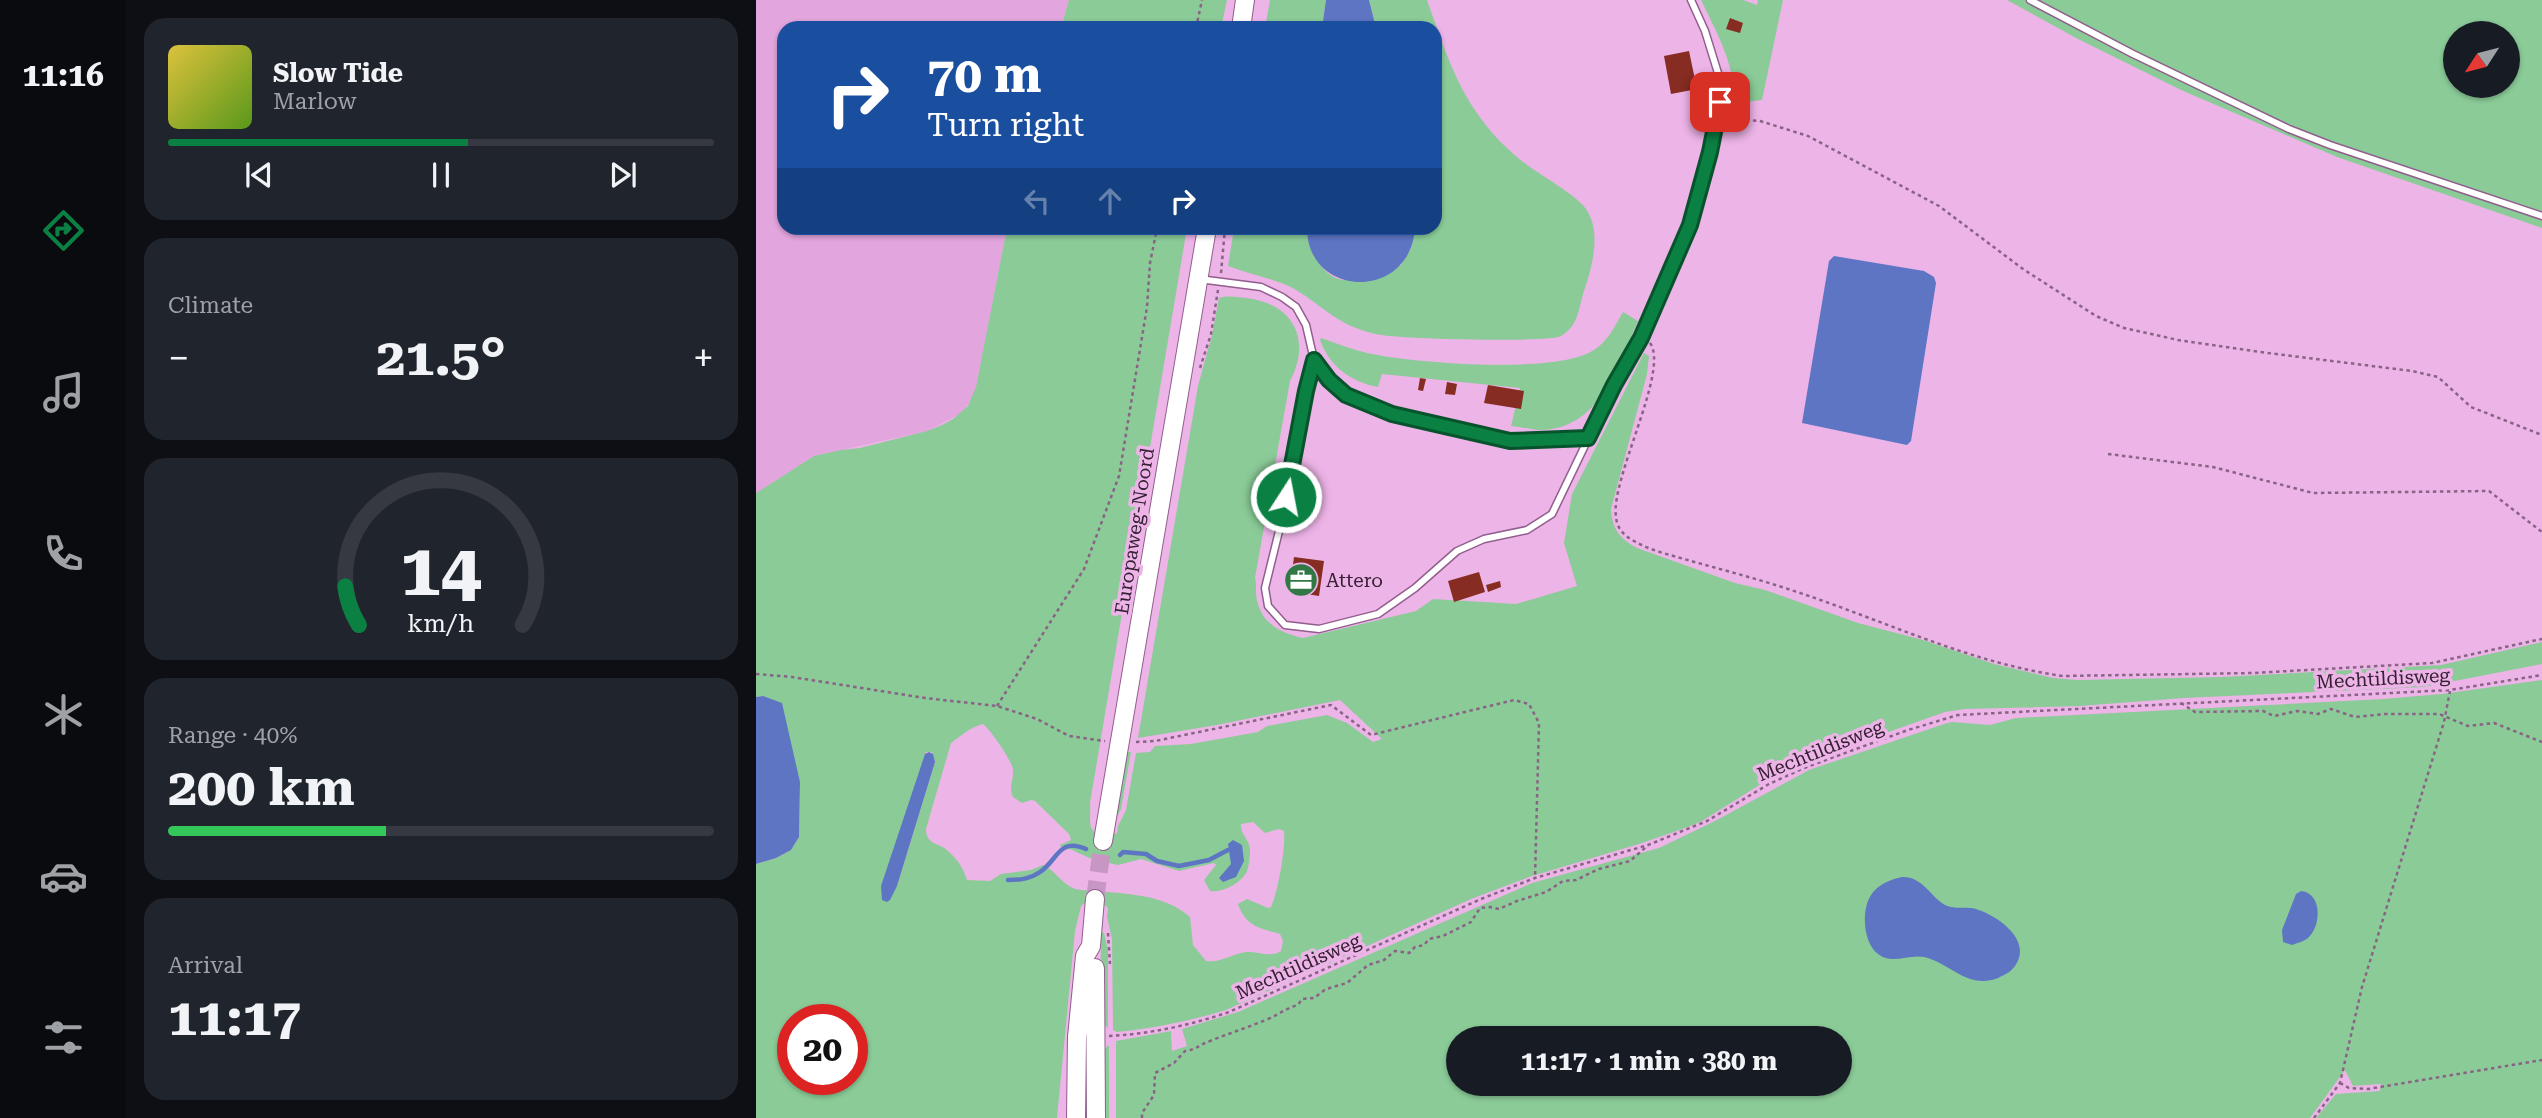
<!DOCTYPE html>
<html lang="en">
<head>
<meta charset="utf-8">
<style>
  :root { --surface:#171b24; --page:#20242c; --text:#f1f3f6; --muted:#9ea1a6; --line:#363941; --accent:#0b8043 }
  body { margin:0; font-family:"Roboto Serif",serif; background:var(--page); color:var(--text); height:100vh; display:flex; flex-direction:column; font-size:26px; white-space:nowrap }
  * { box-sizing:border-box; margin:0 }
  p { font-size:23px; color:var(--muted) }
  .icon { flex:none; width:38px; height:38px; fill:none; stroke:currentColor; stroke-width:2; stroke-linecap:round; stroke-linejoin:round }
  .map { position:relative; flex:1; overflow:hidden }
  .panel { display:flex; flex-direction:column; gap:18px; padding:18px; background:#0d0f14; width:630px }
  .panel>* { flex:none }
  .hud { position:absolute; left:21px; top:21px; width:665px; height:214px; border-radius:21px; box-shadow:0 2px 5px #0004; background:#1a4fa0; color:#fff; overflow:hidden }
  .needle { width:46px; rotate:234deg }
  .fabs { position:absolute; left:1687px; top:21px; display:grid; gap:14px }
  .fabs a { display:grid; place-items:center; width:77px; height:77px; border-radius:50%; background:var(--surface); box-shadow:0 2px 5px #0004; font-size:35px }
  .speed { position:absolute; left:21px; top:1004px; display:flex; gap:14px; font-size:35px; font-weight:700; text-align:center }
  .speed>* { display:grid; place-content:center; width:91px; height:91px; border-radius:50%; background:var(--surface); box-shadow:0 2px 5px #0004; line-height:1 }
  .speed .limit { border:10px solid #d22; background:#fff; color:#111 }
  .pin { position:absolute; display:grid; place-items:center; width:60px; height:60px; color:#fff; margin:-30px; border-radius:14px; box-shadow:0 4px 10px #0006 }
  .me { position:absolute; width:77px; margin:-38px; rotate:11deg; stroke-linejoin:round; filter:drop-shadow(0 0 5px #0008) }
  .turn { display:flex; align-items:center; gap:24px; height:147px; padding:0 35px; font-size:32px }
  .turn .icon { width:91px; height:91px; stroke-width:2.5 }
  .turn b { display:block; font-size:49px; line-height:60px }
  .lanes { display:flex; align-items:center; height:66px; padding:0 35px; background:#0003; justify-content:center; gap:35px; direction:ltr }
  .lanes .off { opacity:.35 }
  .big { font-size:52px; font-weight:700; line-height:1.1 }
  .panel .widget { flex:1; display:flex; flex-direction:column; justify-content:center; gap:10px; min-width:0; padding:0 24px; border-radius:21px; background:var(--page) }
  .panel .dial { align-items:center; gap:0 }
  .dial svg { height:182px; overflow:visible; fill:none; stroke:var(--line); stroke-width:7; stroke-linecap:round; text-anchor:middle }
  .dial text { fill:var(--text); stroke:none }
  .song { display:flex; align-items:center; gap:21px }
  .cover { width:84px; height:84px; border-radius:10px; background:linear-gradient(135deg,hsl(50 70% 55%),hsl(90 70% 35%)) }
  .played { height:7px; border-radius:4px; background:linear-gradient(90deg,var(--accent) 55%,var(--line) 55%) }
  .keys { display:flex; justify-content:space-around; direction:ltr }
  .heat { display:flex; justify-content:space-between; align-items:center; font-size:38px; direction:ltr }
  .charge { height:10px; border-radius:5px; background:linear-gradient(90deg,#34c759 40%,var(--line) 0) }
  .trip { position:absolute; left:690px; top:1026px; width:406px; height:70px; border-radius:35px; background:var(--surface); box-shadow:0 2px 5px #0004; font-weight:700; line-height:70px; text-align:center }
  main { display:flex; flex:1; min-height:0 }
  .tab-bar { display:flex; flex-direction:column; width:126px; justify-content:space-around; align-items:center; background:#090b0e; color:var(--muted) }
  .tab-bar .icon { width:49px; height:49px }
  .tab-bar .active { color:var(--accent) }
  .tab-bar b { font-size:32px; color:var(--text) }
  .map>svg:first-child { display:block }
  .built { fill:#e2a5dd }
  .green { fill:#8bcb98; fill-rule:evenodd }
  .water { fill:#5e75c4 }
  .lines { fill:none; stroke-linecap:round; stroke-linejoin:round }
  .stream { stroke:#5e75c4; stroke-width:4.5 }
  .building { fill:#862c22 }
  .secondary-tunnel { stroke:#c896c3; stroke-width:18; stroke-dasharray:18 9; stroke-linecap:butt }
  .lane-casing { stroke:#915e8d; stroke-width:9 }
  .secondary-casing { stroke:#915e8d; stroke-width:20 }
  .path { stroke:#896385; stroke-width:2.5; stroke-dasharray:3.5 3.5; stroke-linecap:butt }
  .lane { stroke:#fff; stroke-width:6 }
  .secondary { stroke:#fff; stroke-width:18 }
  .route-casing { stroke:#07532c; stroke-width:18 }
  .route { stroke:#0b8043; stroke-width:12 }
  .labels { text-anchor:middle; stroke-width:7; stroke-linejoin:round; paint-order:stroke }
  .street-label { font-size:19px; fill:#362034; stroke:#edb4e7 }
  .poi-label { font-size:19px; fill:#362034; stroke:#edb4e7; text-anchor:start }
</style>
</head>
<body>
<main>
<nav class="tab-bar">
<b>11:16</b>
<svg class="icon active" aria-label="directions" viewBox="0 0 24 24"><path d="M12 3l9 9-9 9-9-9zM9 14v-3h6M13 9l2 2-2 2"/></svg>
<svg class="icon" aria-label="music" viewBox="0 0 24 24"><path d="M9 18V5l10-2v13"/><circle cx="6" cy="18" r="3"/><circle cx="16" cy="16" r="3"/></svg>
<svg class="icon" aria-label="phone" viewBox="0 0 24 24"><path d="M5 4h4l2 5-3 2q2 4 5 5l2-3 5 2v4C11 20 4 13 5 4z"/></svg>
<svg class="icon" aria-label="climate" viewBox="0 0 24 24"><path d="M12 3v18M4 7l16 10M4 17L20 7"/></svg>
<svg class="icon" aria-label="car" viewBox="0 0 24 24"><path d="M5 17H2v-5l4-1 3-4h7l3 4 3 1v5h-3M9 17h6M6 11h13"/><circle cx="7" cy="17" r="2"/><circle cx="17" cy="17" r="2"/></svg>
<svg class="icon" aria-label="filters" viewBox="0 0 24 24"><path d="M4 7h16M4 17h16"/><circle cx="9" cy="7" r="2"/><circle cx="15" cy="17" r="2"/></svg>
</nav>
<section class="panel">
<div class="widget">
<div class="song"><i class="cover"></i><div><b>Slow Tide</b><p>Marlow</p></div></div>
<div class="played"></div>
<div class="keys"><svg class="icon" aria-label="previous" viewBox="0 0 24 24"><path d="M18 5L8 12l10 7zM5 5v14"/></svg><svg class="icon" aria-label="pause" viewBox="0 0 24 24"><path d="M8 5v14M16 5v14"/></svg><svg class="icon" aria-label="next" viewBox="0 0 24 24"><path d="M6 5l10 7-10 7zM19 5v14"/></svg></div>
</div>
<div class="widget"><p>Climate</p>
<div class="heat"><a>−</a><b class="big">21.5°</b><a>+</a></div>
</div>
<div class="widget dial"><svg viewBox="0 0 100 80">
<path d="M14 69A42 42 0 1 1 86 69"/>
<path d="M14 69A42 42 0 0 1 8 52" stroke="#0b8043"/>
<text x="50" y="56" font-size="32" font-weight="700">14</text>
<text x="50" y="72" font-size="11">km/h</text>
</svg></div>
<div class="widget"><p>Range · 40%</p><b class="big">200 km</b><div class="charge"></div></div>
<div class="widget"><p>Arrival</p><b class="big">11:17</b></div>
</section>
<div class="map">
<svg width="1786" height="1118" viewBox="0 0 1786 1118">
  <rect width="100%" height="100%" fill="#edb4e7"/>
  <path class="built" d="M 0,0 L 313,0 L 305,28 L 28,28 L 28,228 L 251,228 L 220,387 L 216,399 L 206,413 L 171,431 L 58,456 L 0,493 Z"/>
  <path class="green" d="M 313,0 L 471,0 L 465,28 L 305,28 Z
    M 514,0 L 570,0 L 566,28 L 509,28 Z
    M 613,0 L 671,0 C 694,65 708,112 762,158 C 780,173 819,193 830,209 C 846,232 836,267 828,291 C 822,310 823,325 805,336 C 793,343 647,339 626,335 C 617,334 608,331 600,328 C 573,318 553,294 528,284 C 510,277 490,273 472,266 L 478,228 L 551,228 C 551,247 567,281 591,280 C 608,278 628,270 645,265 L 655,248 L 659,228 L 679,228 L 679,28 L 620,28 Z
    M 945,0 L 987,0 L 1001,5 L 1002,0 L 1027,0 L 1006,100 L 979,103 C 979,65 961,33 945,0 Z
    M 1251,0 L 1786,0 L 1786,228 L 1581,157 L 1425,90 L 1322,39 ZM 1699,33 L 1752,33 L 1752,86 L 1699,86 Z
    M 251,228 L 431,228 L 334,803 C 335,810 333,821 335,827 C 338,837 354,836 361,833 L 362,826 L 370,810 L 380,753 L 394,752 L 399,746 L 435,744 L 502,732 L 511,726 L 571,715 L 591,723 L 617,742 L 626,739 L 584,700 L 461,725 L 382,738 L 442,386 L 456,335 L 463,298 C 472,295 480,297 490,298 C 537,303 556,340 534,381 L 499,578 C 501,584 499,593 501,600 C 506,624 525,633 547,638 L 660,611 L 677,599 L 760,604 L 821,586 L 808,543 L 816,494 L 888,353 L 893,356 L 891,374 L 855,509 C 856,529 864,539 881,548 L 979,583 L 1009,590 L 1102,623 L 1167,640 L 1238,664 L 1297,678 L 1321,680 L 1466,677 L 1685,665 L 1786,642 L 1786,664 L 1668,687 L 1428,698 L 1324,706 L 1209,709 L 1189,712 L 1062,757 L 1005,784 L 946,821 L 932,827 L 883,844 L 773,877 L 715,899 L 470,1010 C 434,1021 399,1028 361,1032 L 357,1030 L 356,939 L 351,917 L 352,908 L 344,901 L 333,900 L 325,906 L 319,931 L 301,1118 L 0,1118 L 0,864 L 20,858 L 35,850 L 43,837 L 44,782 L 7,696 L 0,697 L 0,493 L 58,456 L 85,450 L 104,448 L 171,431 L 186,425 L 197,419 L 212,406 L 220,387 ZM 227,724 C 234,729 257,762 257,770 C 258,780 252,787 257,797 L 266,803 L 275,800 L 279,801 L 313,834 L 315,840 L 304,845 L 306,850 L 314,849 L 338,860 L 362,865 L 385,859 L 423,871 L 458,863 L 460,865 L 448,880 L 454,891 C 466,893 486,883 491,871 C 493,866 494,855 494,849 C 493,839 484,834 485,824 L 497,822 L 509,833 L 523,829 L 528,831 C 530,846 522,893 515,907 L 512,908 L 491,899 L 482,904 C 490,927 504,928 524,934 L 527,941 L 525,951 C 515,958 502,951 490,952 C 475,954 466,963 450,961 L 437,945 L 434,917 C 409,894 370,894 339,891 C 333,890 323,891 317,888 C 305,883 299,870 287,865 L 275,870 L 245,874 L 234,881 L 211,880 C 207,868 203,861 193,852 C 184,842 170,846 170,829 L 195,743 C 205,736 214,727 227,724 ZM 170,752 L 176,752 L 179,762 L 141,886 ZM 37,1020 L 96,1020 L 96,1080 L 37,1080 Z
    M 867,312 L 882,321 C 862,367 843,431 782,430 C 774,429 764,427 755,426 L 764,388 L 626,374 L 622,387 C 595,382 574,367 564,340 L 565,338 C 580,343 595,349 611,353 C 656,363 800,375 838,350 C 852,341 859,326 867,312 Z
    M 1786,680 L 1786,1118 L 1560,1118 L 1580,1094 L 1624,1091 L 1625,1084 L 1597,1086 L 1589,1070 L 1554,1118 L 360,1118 L 360,1041 L 415,1031 L 416,1051 L 431,1046 L 426,1029 L 482,1012 L 776,883 L 903,848 L 959,821 L 1053,770 L 1188,724 L 1196,722 L 1234,725 L 1260,718 L 1627,699 L 1686,694 ZM 702,1038 L 1083,1038 L 1083,1083 L 702,1083 Z
    M 370,752 L 375,752 L 365,809 L 358,822 Z
    M 345,932 L 348,933 L 352,950 L 352,1028 L 344,1021 Z
    M 353,1045 L 353,1118 L 345,1118 L 344,1053 Z"/>
  <path class="water" d="M 570,0 L 613,0 L 620,28 L 566,28 Z
    M 551,228 L 659,228 C 654,302 551,298 551,228 Z
    M 1078,256 L 1168,271 L 1178,277 L 1180,283 L 1155,441 L 1151,445 L 1046,423 L 1073,261 Z
    M 7,696 L 26,703 L 44,782 L 43,837 L 35,850 L 20,858 L 0,864 L 0,697 Z
    M 173,752 L 177,754 L 179,762 L 141,886 L 134,900 L 131,902 L 126,900 L 125,886 L 169,754 Z
    M 477,840 L 486,845 L 488,861 L 480,877 L 467,882 L 463,878 L 475,864 L 472,844 Z
    M 1146,877 C 1166,876 1174,896 1189,905 C 1199,910 1210,906 1220,909 C 1242,916 1277,940 1259,966 C 1255,972 1248,975 1242,978 C 1212,990 1194,963 1168,957 C 1152,954 1136,965 1122,954 C 1107,943 1105,910 1115,895 C 1121,885 1135,879 1146,877 Z
    M 1545,891 C 1567,893 1565,927 1552,938 C 1549,941 1541,943 1536,945 L 1527,942 L 1526,930 L 1540,894 Z"/>
  <g class="lines">
    <path class="stream" d="M 364,855 L 367,852 L 390,854 L 401,861 L 423,866 L 453,860 L 472,850
      M 252,880 C 264,880 274,879 284,872 C 302,860 303,837 330,849"/>
  </g>
  <path class="building" d="M 974,18 L 987,23 L 984,33 L 970,29 Z
    M 933,51 L 941,89 L 915,94 L 908,56 Z
    M 664,378 L 670,379 L 667,391 L 662,390 Z
    M 691,382 L 701,384 L 699,395 L 689,394 Z
    M 732,385 L 768,391 L 765,409 L 728,403 Z
    M 538,557 L 568,561 L 563,596 L 532,591 L 533,572 L 536,572 Z
    M 723,572 L 729,592 L 698,602 L 692,581 Z
    M 744,581 L 745,587 L 732,592 L 730,585 Z"/>
  <g class="lines">
    <path class="secondary-tunnel" d="M 339,899 L 347,841"/>
    <g class="lane-casing">
      <path id="lane" d="M 1274,0 L 1377,54 L 1533,129 L 1574,145 L 1786,216
        M 443,279 L 505,287 L 526,297 L 540,307 L 550,325 L 558,360 L 573,380 L 590,395 L 636,414 L 754,441 L 832,438
        M 558,360 L 550,391 L 525,523 L 509,588 L 512,606 L 529,625 L 563,629 L 622,614 L 659,588 L 701,551 L 728,539 L 771,530 L 796,514 L 858,385 L 885,338 L 934,225 L 954,152 L 966,86 L 949,31 L 935,0"/>
    </g>
    <g class="secondary-casing">
      <path id="secondary" d="M 485,28 L 489,0
        M 347,841 L 451,228
        M 339,968 L 340,1118
        M 320,1118 L 321,1037 L 329,956 L 335,946 L 339,899"/>
    </g>
    <path class="path" d="M 440,28 L 446,0
      M 969,118 L 1004,121 L 1052,136 L 1183,206 L 1267,269 L 1340,316 L 1368,328 L 1422,340 L 1504,352 L 1656,371 L 1682,377 L 1715,407 L 1786,435
      M 465,273 L 469,228
      M 894,343 C 914,370 854,479 860,517 C 861,528 868,536 878,541 C 893,550 911,554 928,559 C 963,569 999,578 1035,590 C 1125,619 1213,663 1307,676 L 1497,673 L 1676,663 L 1786,639
      M 444,368 L 455,334 L 462,290
      M 1352,454 L 1457,467 L 1557,493 L 1733,491 L 1786,532
      M 0,674 L 36,677 L 169,698 L 241,706 L 281,719 L 313,736 L 349,741
      M 1425,703 L 1439,712 L 1507,711 L 1518,716 L 1541,711 L 1562,714 L 1575,709 L 1599,717 L 1629,714 L 1683,714 L 1712,726 L 1738,723 L 1786,742
      M 241,706 L 328,569 L 363,476 L 391,307 L 394,263 L 401,228
      M 380,742 L 399,741 L 575,705 L 615,735 L 758,700 L 773,704 L 783,723 L 779,878
      M 352,933 L 354,964
      M 353,1036 C 394,1034 435,1025 473,1012 L 725,899 L 779,878 L 892,845 L 951,821 L 1013,784 L 1048,768 L 1152,730 L 1202,715 L 1694,690 L 1786,675
      M 1584,1083 L 1593,1088 L 1612,1089 L 1786,1060
      M 386,1118 L 386,1113 L 398,1095 L 399,1073 L 418,1063 L 429,1051 C 440,1050 444,1044 454,1041 C 474,1033 493,1027 512,1019 C 524,1014 528,1009 542,1005 L 546,999 L 558,998 L 570,989 L 591,983 L 612,965 L 628,960 L 639,951 L 653,953 L 659,947 L 668,945 L 673,939 L 687,936 L 715,922 L 724,908 L 734,907 L 743,909 L 761,901 L 790,892 L 807,881 L 820,880 L 843,869 L 874,861 L 890,847
      M 1558,1118 L 1584,1083 L 1606,987 L 1688,722 L 1694,691"/>
    <use href="#lane" class="lane"/>
    <use href="#secondary" class="secondary"/>
  </g>
  <g class="lines">
    <g class="route-casing">
      <path id="route" d="M 530,497 L 550,391 L 558,360 L 573,380 L 590,395 L 636,414 L 754,441 L 832,438 L 858,385 L 885,338 L 934,225 L 954,152 L 964,102"/>
    </g>
    <use href="#route" class="route"/>
  </g>
  <defs>
    <g id="office-disc" transform="scale(1.75)"><circle r="9.5" fill="#317845" stroke="#edb4e7"/><path d="M-6-3h4V-5.5h4V-3h4V5H-6ZM-1-4.5V-3h2v-1.5ZM-6 0V1H6V0Z" fill="#fff"/></g>
  </defs>
  <g fill-rule="evenodd">
    <use href="#office-disc" x="545" y="580"/>
  </g>
  <g class="labels">
    <g class="street-label">
      <text transform="translate(378 531) rotate(-81)" y="7">Europaweg-Noord</text>
      <text transform="translate(1627 678) rotate(-3)" y="7">Mechtildisweg</text>
      <text transform="translate(1064 750) rotate(-22)" y="7">Mechtildisweg</text>
      <text transform="translate(542 966) rotate(-24)" y="7">Mechtildisweg</text>
    </g>
    <g class="poi-label">
      <text x="570" y="587">Attero</text>
    </g>
  </g>
</svg>
<div class="fabs">
<a><svg class="needle" viewBox="-14 -14 28 28"><path d="M0-13l5 13h-10z" fill="#e53935"/><path d="M0 13l5-13h-10z" fill="#9ea1a6"/></svg></a>
</div>
<div class="speed"><div class="limit">20</div></div>
<div class="pin" style="left:964px;top:102px;background:#d93025"><svg class="icon" aria-label="arrive" viewBox="0 0 24 24"><path d="M6 21V4h12l-3 4 3 4H6"/></svg></div>
<svg class="me" style="left:530px;top:497px" viewBox="-20 -20 40 40"><circle r="17" fill="#0b8043" stroke="#fff" stroke-width="3"/><path d="M0-11L8 9 0 5-8 9z" fill="#fff"/></svg>
<div class="trip">11:17 · 1 min · 380 m</div>
<div class="hud">
<div class="turn"><svg class="icon" aria-label="right" viewBox="0 0 24 24"><path d="M7 20v-9h11M14 6l5 5-5 5"/></svg><div><b>70 m</b>Turn right</div></div>
<div class="lanes"><svg class="icon off" aria-label="left" viewBox="0 0 24 24"><path d="M17 20v-9H6M10 6l-5 5 5 5"/></svg><svg class="icon off" aria-label="ahead" viewBox="0 0 24 24"><path d="M12 20V5M6 11l6-6 6 6"/></svg><svg class="icon" aria-label="right" viewBox="0 0 24 24"><path d="M7 20v-9h11M14 6l5 5-5 5"/></svg></div>
</div>
</div>
</main>
</body>
</html>
